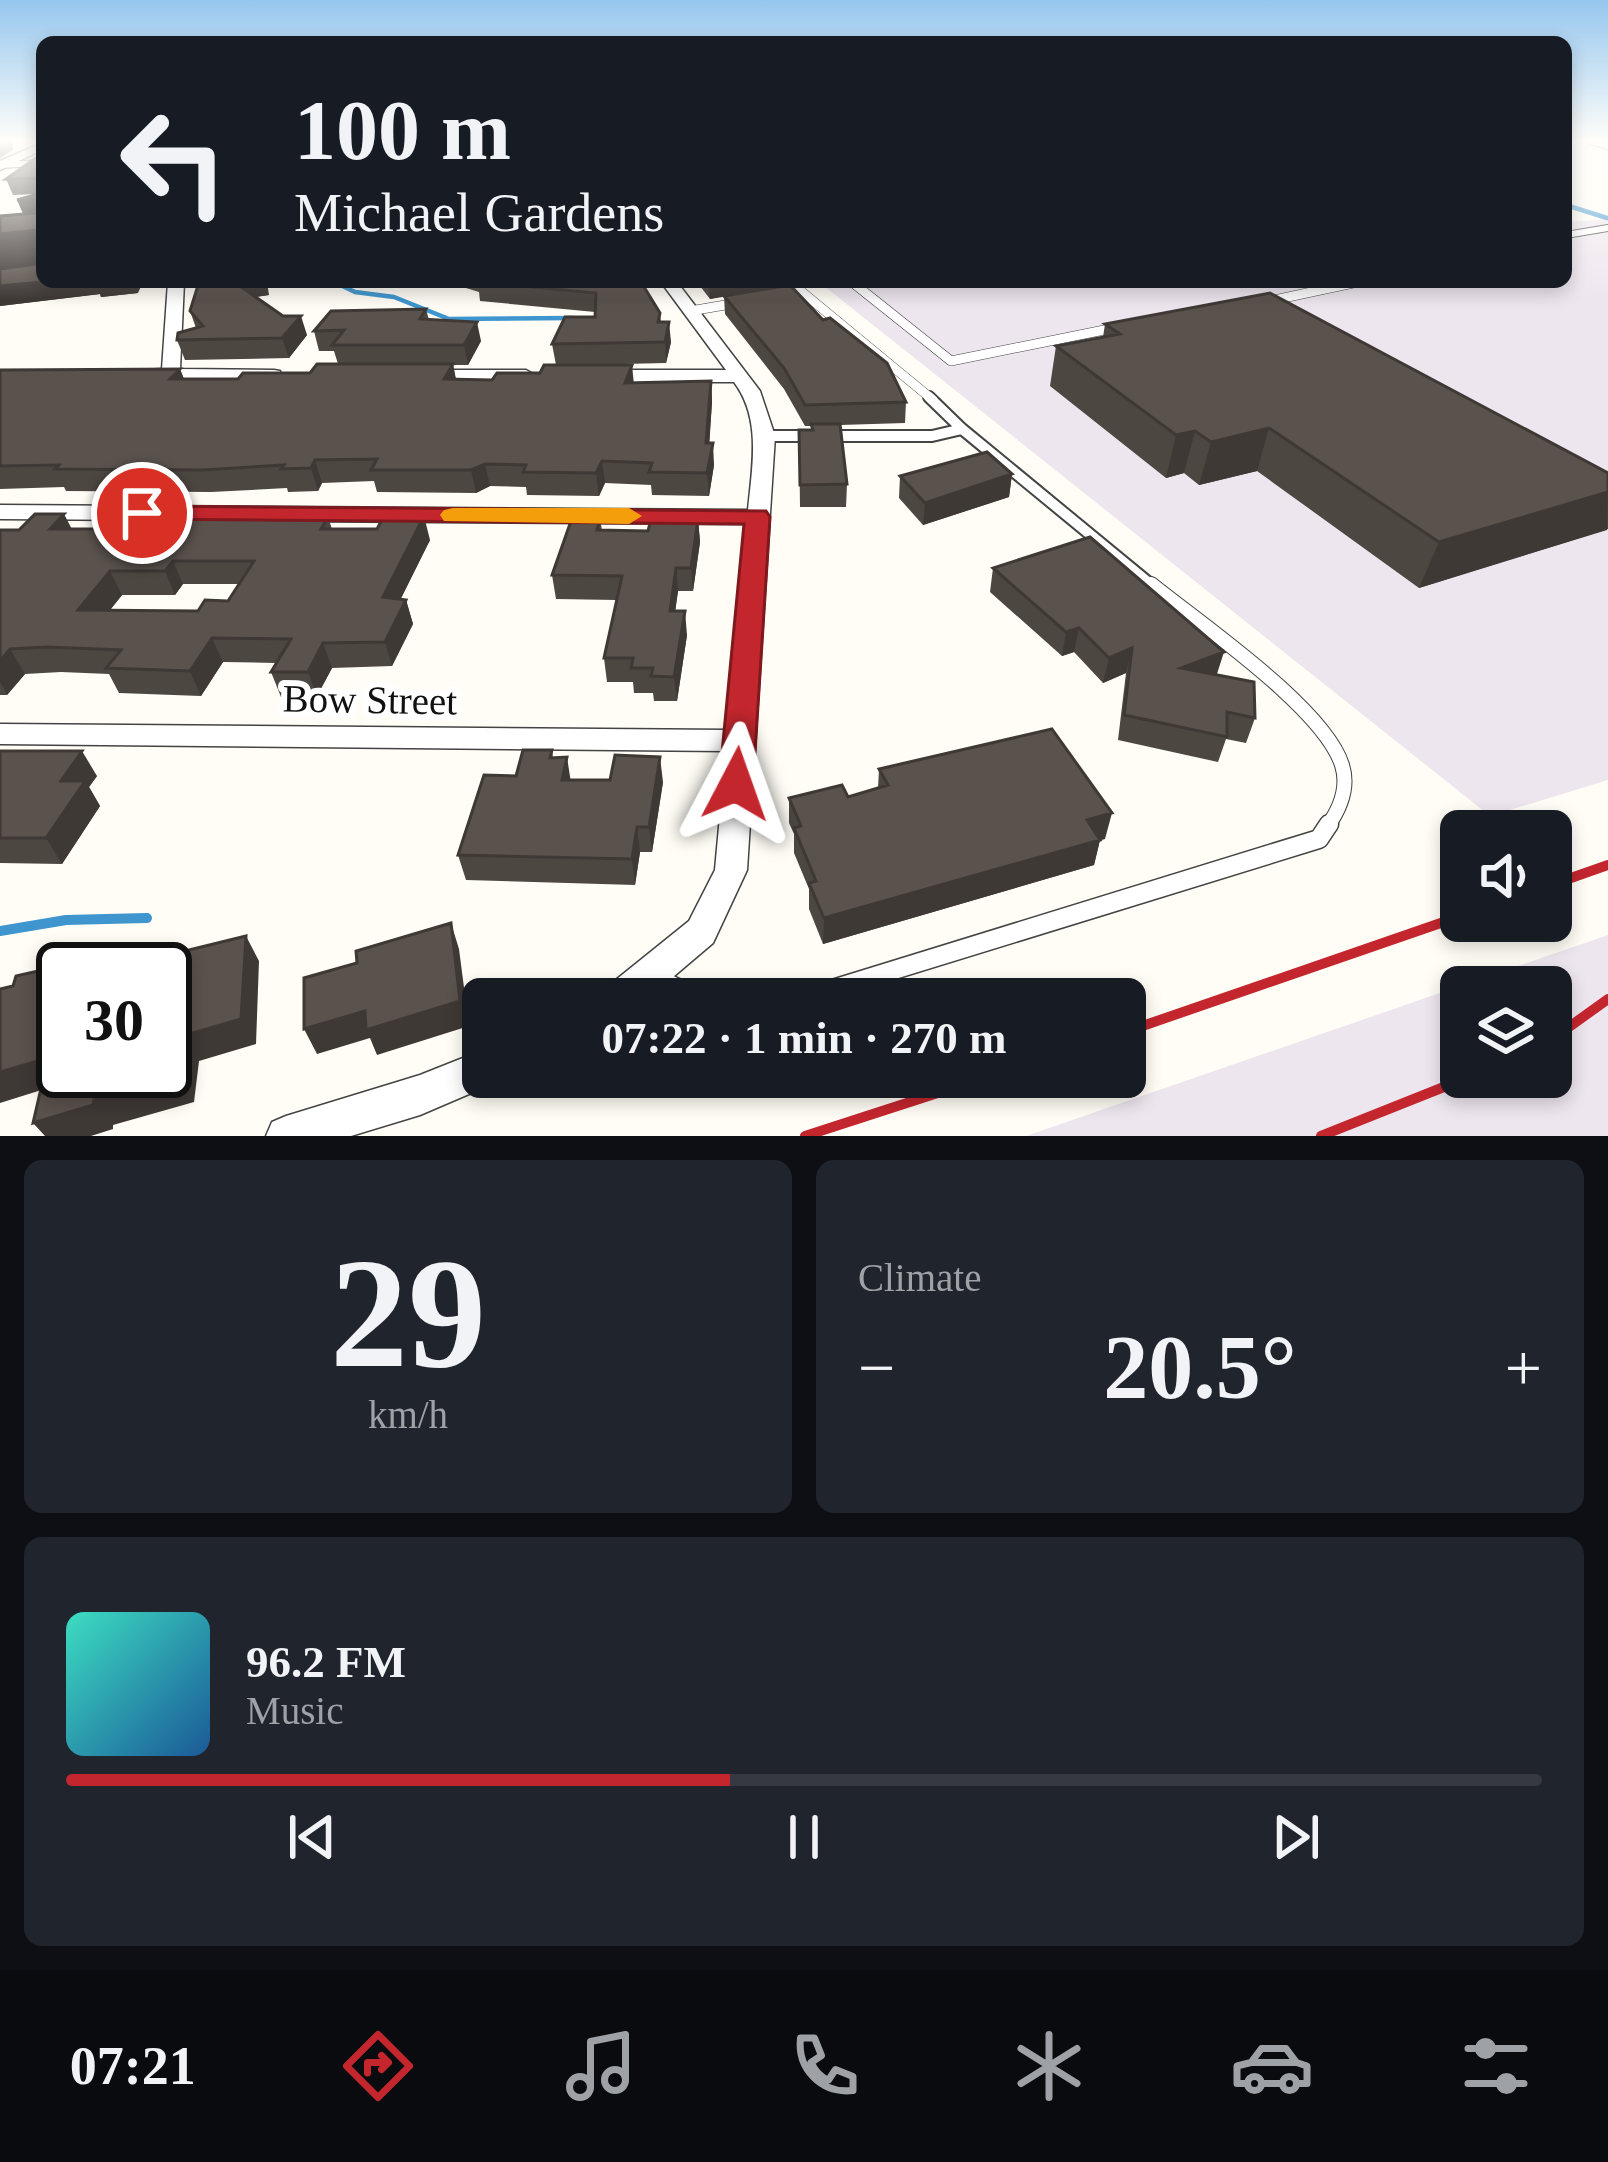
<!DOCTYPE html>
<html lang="en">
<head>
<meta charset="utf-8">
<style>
  :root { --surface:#171b24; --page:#20242c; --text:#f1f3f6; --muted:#9ea1a6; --line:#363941; --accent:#c4262e }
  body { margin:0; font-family:Georgia,serif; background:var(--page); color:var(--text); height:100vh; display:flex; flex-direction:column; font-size:45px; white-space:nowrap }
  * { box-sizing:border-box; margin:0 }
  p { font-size:39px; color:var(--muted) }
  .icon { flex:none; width:66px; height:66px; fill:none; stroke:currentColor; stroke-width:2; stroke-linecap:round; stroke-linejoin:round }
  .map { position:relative; height:1136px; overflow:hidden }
  .sheet { display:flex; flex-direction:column; gap:24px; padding:24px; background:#0d0f14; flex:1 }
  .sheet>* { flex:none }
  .banner { position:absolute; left:36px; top:36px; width:1536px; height:252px; border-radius:18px; box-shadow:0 6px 18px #0003; background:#171b24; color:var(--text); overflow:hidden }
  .fabs { position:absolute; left:1440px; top:810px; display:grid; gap:24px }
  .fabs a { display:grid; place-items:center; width:132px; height:132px; border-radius:18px; background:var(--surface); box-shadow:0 6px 18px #0003; font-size:60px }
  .speed { position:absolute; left:36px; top:942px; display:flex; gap:24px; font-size:60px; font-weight:700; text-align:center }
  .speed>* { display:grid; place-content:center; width:156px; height:156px; border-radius:50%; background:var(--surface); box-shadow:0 6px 18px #0003; line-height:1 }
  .speed .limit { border:6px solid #111; border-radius:18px; background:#fff; color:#111 }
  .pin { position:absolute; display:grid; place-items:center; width:102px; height:102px; color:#fff; margin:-51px; border:6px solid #fff; border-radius:50%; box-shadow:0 3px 12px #0007 }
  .me { position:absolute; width:132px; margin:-66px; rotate:4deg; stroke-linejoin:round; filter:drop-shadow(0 0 9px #0008) }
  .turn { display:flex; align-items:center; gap:42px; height:252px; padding:0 60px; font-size:54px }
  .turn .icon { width:156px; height:156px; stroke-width:2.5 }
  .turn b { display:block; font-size:84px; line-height:102px }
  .big { font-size:90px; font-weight:700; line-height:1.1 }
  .sheet .widget { flex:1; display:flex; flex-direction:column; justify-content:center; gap:18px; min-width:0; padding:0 42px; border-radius:18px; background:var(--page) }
  .sheet .dial { align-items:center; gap:0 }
  .dial b { font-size:156px; line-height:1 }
  .song { display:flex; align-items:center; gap:36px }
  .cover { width:144px; height:144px; border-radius:18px; background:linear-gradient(135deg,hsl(170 70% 55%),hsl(210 70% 35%)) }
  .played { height:12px; border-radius:6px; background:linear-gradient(90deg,var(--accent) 45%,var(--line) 45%) }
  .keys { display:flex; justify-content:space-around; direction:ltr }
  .heat { display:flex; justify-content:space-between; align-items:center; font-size:66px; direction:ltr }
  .sheet .tiles { flex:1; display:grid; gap:24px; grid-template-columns:1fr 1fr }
  .widget:last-child { grid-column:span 2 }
  .trip { position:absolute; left:462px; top:978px; width:684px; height:120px; border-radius:18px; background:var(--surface); box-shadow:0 6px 18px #0003; font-weight:700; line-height:120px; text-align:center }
  .dock { display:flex; height:192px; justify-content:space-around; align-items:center; background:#090b0e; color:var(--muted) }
  .dock .icon { width:84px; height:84px }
  .dock .active { color:var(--accent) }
  .dock b { font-size:54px; color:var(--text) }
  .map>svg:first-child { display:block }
  .industrial { fill:#eee6ef; fill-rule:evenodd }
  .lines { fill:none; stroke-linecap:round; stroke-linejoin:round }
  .stream-far1 { stroke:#3f96cf; stroke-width:4.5 }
  .stream { stroke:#3f96cf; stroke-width:10 }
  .service-far4-casing { stroke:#444; stroke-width:8 }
  .service-far3-casing { stroke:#444; stroke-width:10 }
  .service-far2-casing { stroke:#444; stroke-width:14 }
  .service-far1-casing { stroke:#444; stroke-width:16 }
  .service-casing { stroke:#444; stroke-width:21 }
  .minor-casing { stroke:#444; stroke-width:3 }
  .tertiary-casing { stroke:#444; stroke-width:3 }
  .service-far4 { stroke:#fff; stroke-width:6 }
  .service-far3 { stroke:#fff; stroke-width:9 }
  .service-far2 { stroke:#fff; stroke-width:10 }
  .service-far1 { stroke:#fff; stroke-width:14 }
  .service { stroke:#fff; stroke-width:18 }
  .minor { fill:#fff; fill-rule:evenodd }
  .tertiary { fill:#fff; fill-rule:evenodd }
  .rail { stroke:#c4262e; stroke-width:10 }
  .wall { fill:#4d4742; fill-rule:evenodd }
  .shaded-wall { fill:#3f3936 }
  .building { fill:#5a524d; stroke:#3f3936; stroke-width:3; fill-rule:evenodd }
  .route { fill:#c4262e; stroke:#7f191e; stroke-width:3 }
  .slow { fill:#f59e0b }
  .labels { text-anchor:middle; stroke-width:12; stroke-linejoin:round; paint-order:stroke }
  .near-street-label { font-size:39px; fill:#111; stroke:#fff }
</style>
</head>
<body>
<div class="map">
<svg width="1608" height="1136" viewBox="0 0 1608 1136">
  <rect width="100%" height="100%" fill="#fffdf5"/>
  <path class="industrial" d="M 1608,219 L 1608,780 L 1490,816 L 819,282 L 1566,282 L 1566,222 Z
    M 1608,935 L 1608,1136 L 1026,1136 ZM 1461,987 L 1551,987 L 1551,1077 L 1461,1077 Z"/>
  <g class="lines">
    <path class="stream-far1" d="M 1566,205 L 1607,218
      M 334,282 L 355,292 L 394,297 L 449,319 L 573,318"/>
    <path class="stream" d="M 0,931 L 66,920 L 147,918"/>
    <g class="service-far4-casing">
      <path id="service-far4" d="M 1,165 L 42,163
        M 1566,235 L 1608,228"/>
    </g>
    <g class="service-far3-casing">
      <path id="service-far3" d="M 790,282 L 933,400
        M 852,282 L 951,361 L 1119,327
        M 1269,301 L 1358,282
        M 690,311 L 737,303"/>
    </g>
    <g class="service-far2-casing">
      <path id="service-far2" d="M 962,429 L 1154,587
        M 765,436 L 932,436 L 962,429 L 929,397"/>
    </g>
    <g class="service-far1-casing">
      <path id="service-far1" d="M 1151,584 C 1199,623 1324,708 1342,765 C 1349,787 1340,809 1327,827"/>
    </g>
    <g class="service-casing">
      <path id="service" d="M 652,976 L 701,999
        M 800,999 L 1319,839 L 1329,824"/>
    </g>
    <g class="minor-casing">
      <path id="minor" d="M 42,143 L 42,150 L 0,170 L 0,161 Z
        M 168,282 L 184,282 L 180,369 L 274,370 L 280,371 L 280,379 L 146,378 L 146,370 L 162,369 Z
        M 661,282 L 677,282 L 760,391 L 775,436 L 747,870 L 713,943 L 647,999 L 602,999 L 607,987 L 689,921 L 715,870 L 726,751 L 0,744 L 0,724 L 728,730 L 747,524 L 0,519 L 0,505 L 748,510 C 752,467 762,419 734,382 L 602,382 L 593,376 L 602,370 L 726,370 Z
        M 422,370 L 526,370 L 535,375 L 526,380 L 416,379 L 413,375 Z
        M 483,1050 L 483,1077 L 499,1077 L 497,1082 L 420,1115 L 351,1136 L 266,1136 L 272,1122 L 286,1116 L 420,1075 Z"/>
    </g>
    <g class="tertiary-casing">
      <path id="tertiary" d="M 1589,141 L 1608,141 L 1608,149 L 1591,144 Z"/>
    </g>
    <use href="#service-far4" class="service-far4"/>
    <use href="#service-far3" class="service-far3"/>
    <use href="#service-far2" class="service-far2"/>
    <use href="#service-far1" class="service-far1"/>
    <use href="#service" class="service"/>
    <use href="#minor" class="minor"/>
    <use href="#tertiary" class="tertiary"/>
    <path class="rail" d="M 1551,885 L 1608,865
      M 1125,1032 L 1461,916
      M 1551,1040 L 1608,999
      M 805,1136 L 987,1077
      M 1321,1136 L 1469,1077"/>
  </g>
  <path class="wall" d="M 42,158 L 42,282 L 138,293 L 101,297 L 100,294 L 0,306 L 23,214 L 36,194 L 13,195 L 6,179 Z
    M 199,282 L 269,295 L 256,297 L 307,335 L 289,358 L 185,360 L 177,340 L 196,328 L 190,311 Z
    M 446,282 L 641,282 L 660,313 L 661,322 L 671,342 L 666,363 L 580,365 L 634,383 L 711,381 L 712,402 L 709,443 L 714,465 L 709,496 L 652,495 L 651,485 L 605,483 L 599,496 L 527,495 L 526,487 L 490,486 L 476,493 L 377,492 L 374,481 L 322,483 L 318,491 L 288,492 L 287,488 L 211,492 L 66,491 L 64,487 L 0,489 L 0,370 L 180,369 L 184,379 L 238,379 L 310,373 L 338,364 L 334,351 L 319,351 L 314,331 L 426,309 L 429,320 L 481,341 L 468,365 L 453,365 L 456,380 L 492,380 L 540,373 L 556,365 L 552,344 L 595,317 L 595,312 L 480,301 L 479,292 Z
    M 697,282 L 776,282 L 776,287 L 823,320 L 906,402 L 905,423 L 840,425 L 847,484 L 846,507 L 800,507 L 799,430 L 811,430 L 811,426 L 805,426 L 784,389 L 725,314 L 724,296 L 710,299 Z
    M 1105,324 L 1608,473 L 1608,529 L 1419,588 L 1257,471 L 1199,485 L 1184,473 L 1166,478 L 1050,386 L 1056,346 L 1103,337 Z
    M 1012,474 L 1009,497 L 923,525 L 899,498 L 900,476 Z
    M 162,515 L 164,519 L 328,517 L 332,529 L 430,540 L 400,599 L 406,600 L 413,624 L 392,666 L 332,668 L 317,696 L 281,697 L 271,672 L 276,663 L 223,662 L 201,696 L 119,693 L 109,674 L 61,672 L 25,674 L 7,695 L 0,695 L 0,530 L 120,529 ZM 183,584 L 239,584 L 228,601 L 198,611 L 110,610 L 122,595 L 175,595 Z
    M 600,519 L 602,530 L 648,531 L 698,519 L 700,542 L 693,591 L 678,591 L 675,611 L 687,635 L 677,701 L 654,701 L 653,693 L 634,693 L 633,682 L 607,682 L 604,658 L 616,600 L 556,599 L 552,575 Z
    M 993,568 L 1217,675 L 1255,718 L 1246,743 L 1226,739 L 1218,762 L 1118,740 L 1126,673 L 1103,683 L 1074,652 L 1062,656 L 990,592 Z
    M 552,750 L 553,758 L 571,780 L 663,782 L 652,852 L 640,852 L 635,885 L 466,880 L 458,855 L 516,776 Z
    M 0,751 L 97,776 L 89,787 L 100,806 L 62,864 L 0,863 Z
    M 879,769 L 1105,839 L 1100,840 L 1094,865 L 823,944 L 809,909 L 809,889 L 794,853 L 794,834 L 789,823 L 789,798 L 848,797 L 878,788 Z"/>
  <path class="shaded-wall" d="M 0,141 L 21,141 L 13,142 L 13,150 L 0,158 Z
    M 37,199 L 42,210 L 24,216 L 17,200 Z
    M 38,230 L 35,248 L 42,264 L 0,270 L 0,234 Z
    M 42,282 L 143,282 L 138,293 L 101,297 L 100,294 L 0,306 L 0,286 Z
    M 233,282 L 267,282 L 269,295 L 239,299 Z
    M 709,282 L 776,282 L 776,288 L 710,299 Z
    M 301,316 L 307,335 L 289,358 L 282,338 Z
    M 477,322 L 481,341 L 468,365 L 464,345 Z
    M 669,322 L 671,342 L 666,363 L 665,342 Z
    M 453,364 L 457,385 L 444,379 Z
    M 632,365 L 634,385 L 625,383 Z
    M 180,369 L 188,390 L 170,379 Z
    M 711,381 L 712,402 L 708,465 L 706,443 Z
    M 1269,428 L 1257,471 L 1199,485 L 1211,442 Z
    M 1195,431 L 1184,473 L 1166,478 L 1176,435 Z
    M 713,443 L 714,465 L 709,496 L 707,473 Z
    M 315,460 L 322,483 L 318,491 L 311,468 Z
    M 602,461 L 605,483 L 599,496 L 596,473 Z
    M 485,464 L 490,486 L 476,493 L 471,470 Z
    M 1012,474 L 1009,497 L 923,525 L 925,503 Z
    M 1608,492 L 1607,530 L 1419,588 L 1439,542 Z
    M 64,514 L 76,537 L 50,529 Z
    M 424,516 L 430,540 L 390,621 L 383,597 Z
    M 698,519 L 700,542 L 693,591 L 691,568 Z
    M 173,561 L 183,584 L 175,595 L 165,571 Z
    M 676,568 L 678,591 L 672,635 L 670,611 Z
    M 110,571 L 122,595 L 91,634 L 78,610 Z
    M 406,600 L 413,624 L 392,666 L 385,642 Z
    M 685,611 L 687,635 L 677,701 L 674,677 Z
    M 1079,628 L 1074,652 L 1062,656 L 1066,632 Z
    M 212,638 L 223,662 L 201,696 L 190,671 Z
    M 323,643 L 332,668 L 317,696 L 308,672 Z
    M 1132,648 L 1126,673 L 1103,683 L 1109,658 Z
    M 10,649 L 25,674 L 7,695 L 0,682 L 0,661 Z
    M 1224,652 L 1216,677 L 1181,668 Z
    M 82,751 L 97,776 L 89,787 L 100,806 L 62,864 L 46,838 L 61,781 Z
    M 567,757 L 571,783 L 562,780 Z
    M 660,757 L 663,782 L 652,852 L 649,827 Z
    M 1112,813 L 1105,839 L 1100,840 L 1094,865 L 823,944 L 824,918 L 1087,820 Z
    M 637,827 L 640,852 L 635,885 L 632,859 Z
    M 451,923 L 459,949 L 469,1026 L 377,1055 L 370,1038 L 317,1054 L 304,1029 Z
    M 246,936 L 259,961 L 256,1044 L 199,1061 L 194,1102 L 113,1125 L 113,1129 L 91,1136 L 45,1136 L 33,1123 L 94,1100 L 183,1036 Z
    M 48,1058 L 67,1082 L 0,1103 L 0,1072 Z"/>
  <path class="building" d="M 36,158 L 42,158 L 42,178 L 6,179 Z
    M 42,193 L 42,207 L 37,199 L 17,200 Z
    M 42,208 L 42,254 L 34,247 L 0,251 L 35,246 L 38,230 L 0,234 L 0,216 L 36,213 Z
    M 42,257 L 42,282 L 0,286 L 0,269 L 36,264 Z
    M 199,282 L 234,282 L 283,316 L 301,316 L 282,338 L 177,340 L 178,333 L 203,326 L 190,311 Z
    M 477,282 L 641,282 L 660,313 L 658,322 L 669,322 L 665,342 L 552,344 L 565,317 L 595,317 L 596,293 Z
    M 790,285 L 823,320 L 830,318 L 887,363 L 906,402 L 805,405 L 784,368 L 724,296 Z
    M 1270,293 L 1608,473 L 1608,492 L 1439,542 L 1269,428 L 1211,442 L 1195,431 L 1176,435 L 1056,346 L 1120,334 L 1105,324 Z
    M 426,309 L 420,319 L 477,322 L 464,345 L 332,345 L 344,330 L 314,331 L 331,311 Z
    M 317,364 L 453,364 L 444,379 L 492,380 L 497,373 L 540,373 L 544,365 L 632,365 L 625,383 L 711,381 L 706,443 L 713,443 L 707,473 L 649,472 L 652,463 L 602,461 L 596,473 L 523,472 L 526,465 L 485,464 L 471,470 L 371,470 L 377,459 L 315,460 L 311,468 L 281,469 L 284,465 L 202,470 L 55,469 L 59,465 L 0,466 L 0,370 L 180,369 L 170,379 L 238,379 L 243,373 L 310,373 Z
    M 811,424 L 840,424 L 847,484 L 800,485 L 799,430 L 813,430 Z
    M 987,452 L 1012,474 L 925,503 L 900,476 Z
    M 35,514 L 64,514 L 50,529 L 120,529 L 133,515 L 162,515 L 158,519 L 328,517 L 321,529 L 377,529 L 384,516 L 424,516 L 383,597 L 406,600 L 385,642 L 323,643 L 308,672 L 271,672 L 291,639 L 212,638 L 190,671 L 106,668 L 121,650 L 47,647 L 10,649 L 0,661 L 0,530 L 19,530 ZM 173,561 L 254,561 L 228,601 L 205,600 L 198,611 L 78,610 L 110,571 L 165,571 Z
    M 572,518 L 600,519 L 597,530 L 648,531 L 651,519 L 698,519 L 691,568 L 676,568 L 670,611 L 685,611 L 674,677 L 651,676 L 653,668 L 631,668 L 633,658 L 604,658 L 622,576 L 552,575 Z
    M 1090,537 L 1224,652 L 1181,668 L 1254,682 L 1255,718 L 1227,712 L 1227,737 L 1124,715 L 1132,648 L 1109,658 L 1079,628 L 1066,632 L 993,568 Z
    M 1052,729 L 1112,813 L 1087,820 L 1100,840 L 824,918 L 809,883 L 816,881 L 794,828 L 801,826 L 789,798 L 842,785 L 848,797 L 888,785 L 879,769 Z
    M 523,750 L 552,750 L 550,758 L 567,757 L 562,780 L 610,780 L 615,755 L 660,757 L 649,827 L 637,827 L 632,859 L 458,855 L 484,775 L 516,776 Z
    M 0,751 L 82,751 L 61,781 L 85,781 L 46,838 L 0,838 Z
    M 451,923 L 460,1001 L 366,1030 L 365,1011 L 304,1029 L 304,978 L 357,963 L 356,951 Z
    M 246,936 L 241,1019 L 183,1036 L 178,1078 L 94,1100 L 93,1105 L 33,1123 L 48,1058 L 0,1072 L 0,989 L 13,986 L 16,976 L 56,967 L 55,972 L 63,970 L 63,1071 L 165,1071 L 165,969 L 68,969 L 122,956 L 120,967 Z"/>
  <linearGradient id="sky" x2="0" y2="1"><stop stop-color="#95c6ee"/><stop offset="0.47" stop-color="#fffefa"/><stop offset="1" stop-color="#fffefa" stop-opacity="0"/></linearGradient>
  <rect width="1608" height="300" fill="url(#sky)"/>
  <path class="route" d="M 142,506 L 766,511 L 770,517 L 753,784 L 748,793 L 736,797 L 724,793 L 719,784 L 744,524 L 133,519 L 129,513 Z"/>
  <path class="slow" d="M 453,508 L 629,508 L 642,516 L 629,524 L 444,521 L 440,515 L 444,510 Z"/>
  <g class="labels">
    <g class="near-street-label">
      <text transform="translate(370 699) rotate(1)" y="14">Bow Street</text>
    </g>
  </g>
</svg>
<div class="fabs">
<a><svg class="icon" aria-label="sound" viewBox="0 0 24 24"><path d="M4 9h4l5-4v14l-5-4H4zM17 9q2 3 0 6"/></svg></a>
<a><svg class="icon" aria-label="layers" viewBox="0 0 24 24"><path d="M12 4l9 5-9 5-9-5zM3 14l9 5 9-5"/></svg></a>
</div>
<div class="speed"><div class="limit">30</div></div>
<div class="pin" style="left:142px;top:513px;background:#d93025"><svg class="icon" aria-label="arrive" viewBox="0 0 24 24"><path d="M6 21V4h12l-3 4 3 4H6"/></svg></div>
<svg class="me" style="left:736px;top:784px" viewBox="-20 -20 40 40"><path d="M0-17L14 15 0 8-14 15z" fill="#c4262e" stroke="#fff" stroke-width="4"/></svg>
<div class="trip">07:22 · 1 min · 270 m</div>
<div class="banner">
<div class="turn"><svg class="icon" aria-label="left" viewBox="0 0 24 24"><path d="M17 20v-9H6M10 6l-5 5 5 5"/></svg><div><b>100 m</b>Michael Gardens</div></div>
</div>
</div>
<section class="sheet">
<div class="tiles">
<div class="widget dial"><b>29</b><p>km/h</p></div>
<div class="widget"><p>Climate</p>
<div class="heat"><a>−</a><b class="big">20.5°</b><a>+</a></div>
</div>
<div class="widget">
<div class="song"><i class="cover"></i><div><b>96.2 FM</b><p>Music</p></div></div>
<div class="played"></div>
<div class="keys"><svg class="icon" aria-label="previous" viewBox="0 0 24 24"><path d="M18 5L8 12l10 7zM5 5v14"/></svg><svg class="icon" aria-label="pause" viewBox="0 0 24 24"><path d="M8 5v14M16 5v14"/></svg><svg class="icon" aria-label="next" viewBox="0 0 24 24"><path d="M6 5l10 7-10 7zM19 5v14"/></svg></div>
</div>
</div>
</section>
<nav class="dock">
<b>07:21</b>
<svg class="icon active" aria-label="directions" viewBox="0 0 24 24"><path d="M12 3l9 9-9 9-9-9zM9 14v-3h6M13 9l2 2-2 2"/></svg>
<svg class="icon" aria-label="music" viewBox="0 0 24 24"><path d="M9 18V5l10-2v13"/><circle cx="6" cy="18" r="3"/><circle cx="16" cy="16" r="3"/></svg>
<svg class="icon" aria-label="phone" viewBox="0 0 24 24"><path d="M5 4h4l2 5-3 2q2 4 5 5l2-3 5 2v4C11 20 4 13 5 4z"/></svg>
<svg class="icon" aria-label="climate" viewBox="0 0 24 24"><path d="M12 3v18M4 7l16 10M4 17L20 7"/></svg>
<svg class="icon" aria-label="car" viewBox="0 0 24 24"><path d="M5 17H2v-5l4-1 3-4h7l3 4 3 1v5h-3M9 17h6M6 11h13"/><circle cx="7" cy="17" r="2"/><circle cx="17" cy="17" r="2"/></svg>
<svg class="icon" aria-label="filters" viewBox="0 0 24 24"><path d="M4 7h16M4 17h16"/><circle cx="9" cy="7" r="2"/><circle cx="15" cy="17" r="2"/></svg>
</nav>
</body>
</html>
